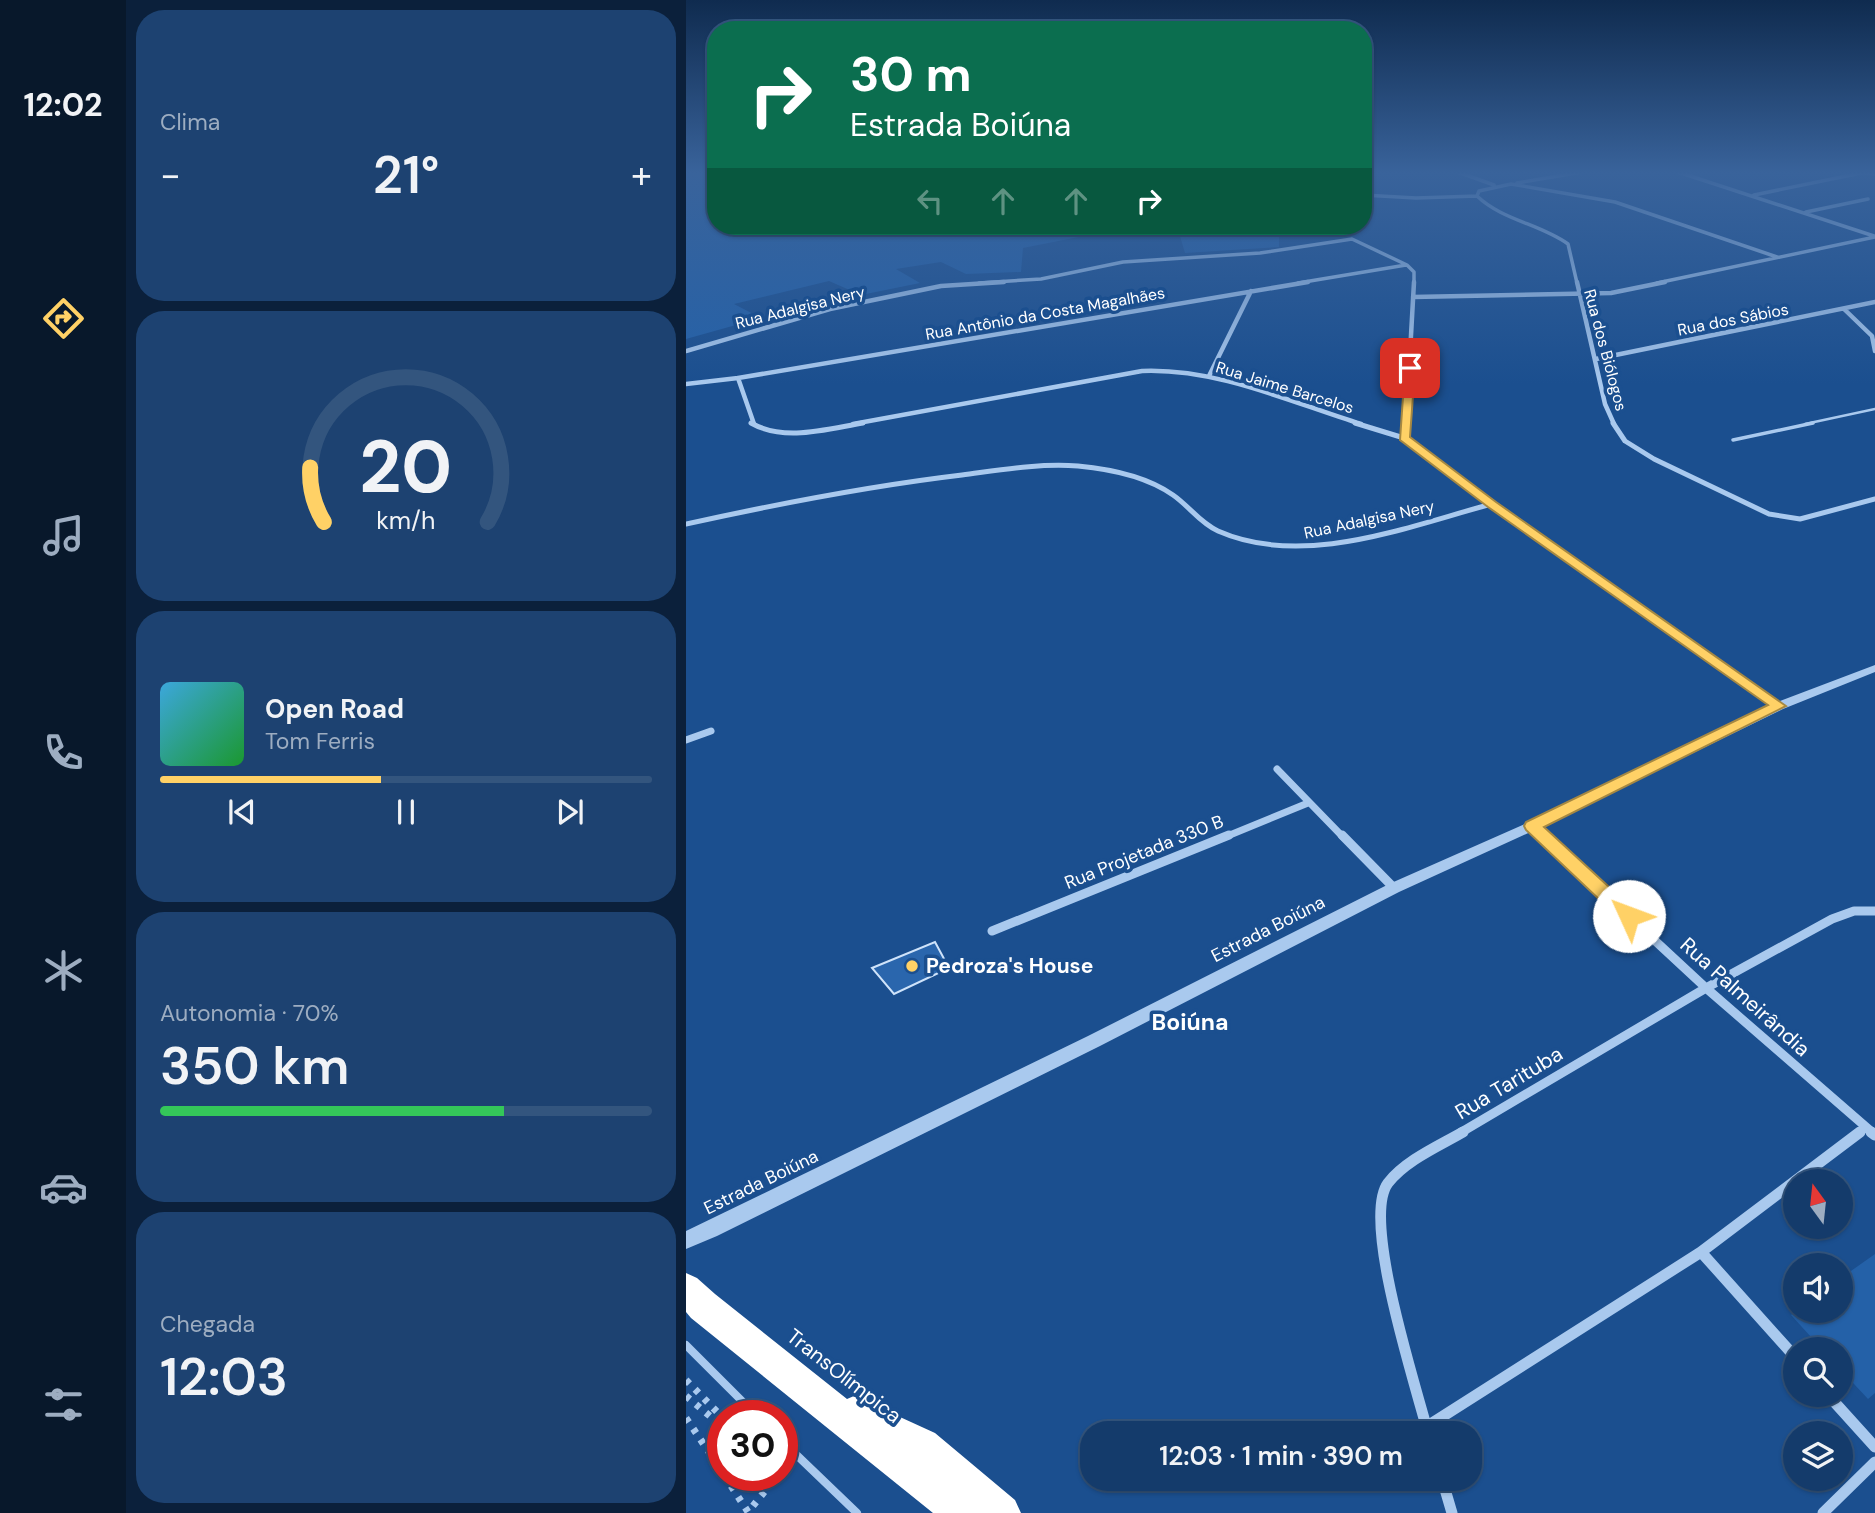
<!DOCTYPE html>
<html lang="pt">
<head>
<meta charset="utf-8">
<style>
  :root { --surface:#143b6b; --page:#1d4271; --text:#f1f3f6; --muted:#9dadc1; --line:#33557e; --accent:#ffd166 }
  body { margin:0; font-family:"DM Sans",sans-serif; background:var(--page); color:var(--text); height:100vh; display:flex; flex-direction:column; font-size:26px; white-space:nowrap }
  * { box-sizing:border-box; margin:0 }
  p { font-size:23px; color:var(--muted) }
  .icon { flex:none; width:38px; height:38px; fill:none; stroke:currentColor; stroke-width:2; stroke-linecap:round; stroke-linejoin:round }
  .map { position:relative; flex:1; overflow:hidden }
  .panel { display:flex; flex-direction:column; gap:10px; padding:10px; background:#0b203b; width:560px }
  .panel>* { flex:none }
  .hud { position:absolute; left:21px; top:21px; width:665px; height:214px; border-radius:28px; box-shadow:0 2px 5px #0004,0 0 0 2px var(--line); background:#0b6e4f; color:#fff; overflow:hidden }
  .needle { width:46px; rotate:345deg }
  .buttons { position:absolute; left:1097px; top:1169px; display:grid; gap:14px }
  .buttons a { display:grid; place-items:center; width:70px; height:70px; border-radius:50%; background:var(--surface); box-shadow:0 2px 5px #0004,0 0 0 2px var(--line); font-size:35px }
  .speed { position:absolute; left:21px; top:1400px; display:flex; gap:14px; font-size:35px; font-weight:700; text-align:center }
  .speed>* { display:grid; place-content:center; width:91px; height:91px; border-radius:50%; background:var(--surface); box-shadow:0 2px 5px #0004,0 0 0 2px var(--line); line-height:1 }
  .speed .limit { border:10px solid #d22; background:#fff; color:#111 }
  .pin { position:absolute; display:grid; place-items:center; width:60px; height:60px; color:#fff; margin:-30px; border-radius:14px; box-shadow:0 4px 10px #0006 }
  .me { position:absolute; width:77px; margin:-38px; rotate:313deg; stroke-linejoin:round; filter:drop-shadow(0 0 5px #0008) }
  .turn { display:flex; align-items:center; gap:24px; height:147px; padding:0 28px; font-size:32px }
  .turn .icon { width:91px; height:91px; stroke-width:2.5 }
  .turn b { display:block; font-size:49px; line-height:60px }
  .lanes { display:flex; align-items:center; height:66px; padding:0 28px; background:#0003; justify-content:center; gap:35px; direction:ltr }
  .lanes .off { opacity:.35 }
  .big { font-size:52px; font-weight:600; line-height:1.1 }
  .panel .widget { flex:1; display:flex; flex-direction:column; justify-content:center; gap:10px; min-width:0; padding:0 24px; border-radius:28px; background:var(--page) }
  .panel .dial { align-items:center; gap:0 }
  .dial svg { height:182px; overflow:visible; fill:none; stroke:var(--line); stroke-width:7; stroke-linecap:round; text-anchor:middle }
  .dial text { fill:var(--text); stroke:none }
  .song { display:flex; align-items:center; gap:21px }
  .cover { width:84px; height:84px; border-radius:10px; background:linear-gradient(135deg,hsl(200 70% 55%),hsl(130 70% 35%)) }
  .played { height:7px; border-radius:4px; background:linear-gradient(90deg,var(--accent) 45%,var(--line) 45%) }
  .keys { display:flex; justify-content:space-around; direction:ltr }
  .heat { display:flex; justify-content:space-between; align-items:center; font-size:38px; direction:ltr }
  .charge { height:10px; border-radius:5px; background:linear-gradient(90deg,#34c759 70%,var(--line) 0) }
  .trip { position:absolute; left:394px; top:1421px; width:402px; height:70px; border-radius:28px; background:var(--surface); box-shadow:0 2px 5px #0004,0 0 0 2px var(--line); font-weight:600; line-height:70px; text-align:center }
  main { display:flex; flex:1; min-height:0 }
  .tabs { display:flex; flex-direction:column; width:126px; justify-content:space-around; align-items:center; background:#08182b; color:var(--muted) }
  .tabs .icon { width:49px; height:49px }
  .tabs .current { color:var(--accent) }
  .tabs b { font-size:32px; color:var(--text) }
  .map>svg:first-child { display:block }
  .green { fill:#2461a8 }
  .building { fill:#2a66ad; stroke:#cfe3fa; stroke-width:2 }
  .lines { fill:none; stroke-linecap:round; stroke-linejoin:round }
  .path { stroke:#a9c9ee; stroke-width:7; stroke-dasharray:5 8; stroke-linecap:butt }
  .service-far2 { stroke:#a9c9ee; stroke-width:2.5 }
  .service-far1 { stroke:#a9c9ee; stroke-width:3.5 }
  .service { stroke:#a9c9ee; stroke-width:8 }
  .minor-far5 { stroke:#a9c9ee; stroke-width:3.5 }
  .minor-far4 { stroke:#a9c9ee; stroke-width:4.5 }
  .minor-far3 { stroke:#a9c9ee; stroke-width:5 }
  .minor-far2 { stroke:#a9c9ee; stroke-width:7 }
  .minor-far1 { stroke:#a9c9ee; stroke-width:9 }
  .minor { stroke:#a9c9ee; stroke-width:11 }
  .tertiary { fill:#a9c9ee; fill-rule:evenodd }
  .motorway { fill:#fff; fill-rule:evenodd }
  .route { fill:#ffd166; stroke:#a68842; stroke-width:2 }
  .poi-dot { fill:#ffd166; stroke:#1b4f8f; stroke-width:2.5 }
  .labels { text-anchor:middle; stroke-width:7; stroke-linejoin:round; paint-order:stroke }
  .far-street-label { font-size:16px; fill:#fff; stroke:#1b4f8f }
  .street-label { font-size:18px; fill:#fff; stroke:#1b4f8f }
  .near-poi-label { font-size:21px; font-weight:bold; fill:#fff; stroke:#1b4f8f; text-anchor:start }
  .near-street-label { font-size:21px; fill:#fff; stroke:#1b4f8f }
  .near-neighbourhood-label { font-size:23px; font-weight:bold; fill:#fff; stroke:#1b4f8f }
</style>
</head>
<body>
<main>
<nav class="tabs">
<b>12:02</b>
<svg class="icon current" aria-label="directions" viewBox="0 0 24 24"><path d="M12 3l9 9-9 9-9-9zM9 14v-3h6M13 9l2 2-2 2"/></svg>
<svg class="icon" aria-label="music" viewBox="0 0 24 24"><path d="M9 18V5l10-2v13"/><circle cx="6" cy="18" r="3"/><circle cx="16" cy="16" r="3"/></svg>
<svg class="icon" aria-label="phone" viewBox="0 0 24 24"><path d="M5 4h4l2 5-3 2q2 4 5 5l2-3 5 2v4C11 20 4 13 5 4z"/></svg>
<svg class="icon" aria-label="climate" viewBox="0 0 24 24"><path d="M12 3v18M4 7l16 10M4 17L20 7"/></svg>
<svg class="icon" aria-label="car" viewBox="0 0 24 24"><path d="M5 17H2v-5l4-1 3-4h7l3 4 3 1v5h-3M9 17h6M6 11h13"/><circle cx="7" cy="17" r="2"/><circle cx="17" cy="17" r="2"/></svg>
<svg class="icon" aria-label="filters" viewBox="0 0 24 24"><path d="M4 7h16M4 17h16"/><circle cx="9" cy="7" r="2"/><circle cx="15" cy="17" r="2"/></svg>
</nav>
<section class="panel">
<div class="widget"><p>Clima</p>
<div class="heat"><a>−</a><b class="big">21°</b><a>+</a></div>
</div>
<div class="widget dial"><svg viewBox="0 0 100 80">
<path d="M14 69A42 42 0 1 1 86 69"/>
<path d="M14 69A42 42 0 0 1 8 45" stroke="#ffd166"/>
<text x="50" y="56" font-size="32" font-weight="700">20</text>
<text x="50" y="72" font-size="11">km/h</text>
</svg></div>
<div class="widget">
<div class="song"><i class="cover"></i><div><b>Open Road</b><p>Tom Ferris</p></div></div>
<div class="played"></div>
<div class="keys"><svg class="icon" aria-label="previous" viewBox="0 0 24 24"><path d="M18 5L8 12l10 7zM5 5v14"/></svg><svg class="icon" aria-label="pause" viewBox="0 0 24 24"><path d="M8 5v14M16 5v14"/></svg><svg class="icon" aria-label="next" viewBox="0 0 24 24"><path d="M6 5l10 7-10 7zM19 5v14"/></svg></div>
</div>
<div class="widget"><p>Autonomia · 70%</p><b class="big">350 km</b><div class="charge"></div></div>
<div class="widget"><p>Chegada</p><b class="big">12:03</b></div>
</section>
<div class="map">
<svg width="1189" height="1513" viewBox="0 0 1189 1513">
  <rect width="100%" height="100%" fill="#1b4f8f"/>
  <path class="green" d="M 0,172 L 30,172 L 30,226 L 476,226 L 418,232 L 337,248 L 335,272 L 280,274 L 255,262 L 210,269 L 234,283 L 175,295 L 143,281 L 48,304 L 75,318 L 0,339 Z
    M 491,226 L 593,226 L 593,247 L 499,253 Z
    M 1189,1254 L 1189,1393 L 1182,1399 L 1155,1370 L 1155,1349 L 1136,1349 L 1105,1315 L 1111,1311 L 1155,1311 L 1155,1278 Z"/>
  <path class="building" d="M 249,942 L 263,968 L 208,994 L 186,968 Z"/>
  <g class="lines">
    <path class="path" d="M 0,1380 L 37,1418
      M 0,1396 L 37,1427
      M 0,1418 L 37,1473
      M 38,1475 L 62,1512 L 92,1475"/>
    <path class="service-far2" d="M 1119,424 L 1189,409"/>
    <path class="service-far1" d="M 1047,440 L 1127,423"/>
    <path class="service" d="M 0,1345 L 71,1416
      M 96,1441 L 171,1513"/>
    <path class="minor-far5" d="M 772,172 L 808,185
      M 992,172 L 1188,236
      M 1174,172 L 1189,174
      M 831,183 L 896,172
      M 677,195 L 730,198 L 791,196
      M 1068,195 L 1175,173
      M 791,196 C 816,220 854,224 882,244 L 891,283
      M 791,196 L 793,191 L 825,184 L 929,202 L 1091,257
      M 1120,212 L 1182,199
      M 293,283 L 355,279 L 437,262 L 574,253 L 666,239 L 721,265 L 728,272 L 728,283
      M 612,283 L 720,265
      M 971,283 L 1189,237"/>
    <path class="minor-far4" d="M 891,282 L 919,404 L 928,424
      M 727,297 L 925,293 L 979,282
      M 1158,309 L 1186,336 L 1189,351
      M 0,351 L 144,309 L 255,286 L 318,282
      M 910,359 L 1189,302
      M 523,376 L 565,291
      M 52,378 L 68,424
      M 0,384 L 52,378 L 622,282
      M 167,424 L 456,371 C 531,368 604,402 675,424
      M 720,424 L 728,282"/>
    <path class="minor-far3" d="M 65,423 C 98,442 141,429 177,423
      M 669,423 L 718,438 L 949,605
      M 927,423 L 939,441 L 968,459 L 1083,514 L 1114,519 L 1189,499
      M 718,438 L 721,423
      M 0,524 C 91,504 183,486 276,475 C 314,470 353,463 392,466 C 424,469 460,476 487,495 C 503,506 514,523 532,531 C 618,569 722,526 806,504"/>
    <path class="minor-far2" d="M 947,603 L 1093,706
      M 0,740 L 25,731
      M 591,769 L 657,837
      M 846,826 L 857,837
      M 539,837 L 622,803"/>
    <path class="minor-far1" d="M 656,835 L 708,888
      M 855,835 L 1020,988 L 1187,1133
      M 306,931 L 543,835
      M 774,1133 L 1020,988 L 1146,919 L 1168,911 L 1189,911
      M 1172,1133 L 1180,1127"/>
    <path class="minor" d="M 1185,1132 L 1189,1135
      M 1015,1252 L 1110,1358
      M 1142,1395 L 1189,1447
      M 740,1427 L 1015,1252 L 1174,1132
      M 742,1433 C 730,1386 675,1219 702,1183 C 720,1160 753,1146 777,1132
      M 756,1479 L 766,1513
      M 1137,1513 L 1189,1462"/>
    <path class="tertiary" d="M 1189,665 L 1189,672 L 1097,709 L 851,829 L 713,892 L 414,1046 L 31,1236 L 0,1249 L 0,1231 L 402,1036 L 703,884 L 841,823 L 1089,703 Z"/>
    <path class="motorway" d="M 0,1273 L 11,1278 L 29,1294 L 161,1399 L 168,1396 L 249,1433 L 329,1500 L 335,1513 L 247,1513 L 5,1318 L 0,1312 Z"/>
  </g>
  <linearGradient id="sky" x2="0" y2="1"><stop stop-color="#0f2b4f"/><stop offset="0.45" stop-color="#39639b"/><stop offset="1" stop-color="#39639b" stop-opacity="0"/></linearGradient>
  <rect width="1189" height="384" fill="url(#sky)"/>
  <path class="route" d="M 724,365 L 729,368 L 724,437 L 810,502 L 1100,706 L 858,827 L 949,911 L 952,916 L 949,921 L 936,921 L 840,830 L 838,826 L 840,822 L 1082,705 L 802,507 L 714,440 L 719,368 Z"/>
  <circle class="poi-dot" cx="226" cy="966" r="7"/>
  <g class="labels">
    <g class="far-street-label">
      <text transform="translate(114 307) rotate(-14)" y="6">Rua Adalgisa Nery</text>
      <text transform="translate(359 313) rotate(-10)" y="6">Rua Antônio da Costa Magalhães</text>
      <text transform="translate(1047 319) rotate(-11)" y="6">Rua dos Sábios</text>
      <text transform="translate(920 350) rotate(75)" y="6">Rua dos Biólogos</text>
      <text transform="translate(599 387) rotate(17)" y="6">Rua Jaime Barcelos</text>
      <text transform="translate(683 519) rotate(-12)" y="6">Rua Adalgisa Nery</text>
    </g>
    <g class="street-label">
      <text transform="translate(458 852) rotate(-22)" y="6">Rua Projetada 330 B</text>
      <text transform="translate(582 929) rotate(-27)" y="6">Estrada Boiúna</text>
      <text transform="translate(75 1182) rotate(-26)" y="6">Estrada Boiúna</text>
    </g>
    <g class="near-poi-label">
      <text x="240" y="973">Pedroza's House</text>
    </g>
    <g class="near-street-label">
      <text transform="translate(1059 997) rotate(42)" y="7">Rua Palmeirândia</text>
      <text transform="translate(823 1083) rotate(-31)" y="7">Rua Tarituba</text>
      <text transform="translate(158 1376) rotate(38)" y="7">TransOlímpica</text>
    </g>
    <g class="near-neighbourhood-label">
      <text x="504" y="1030">Boiúna</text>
    </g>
  </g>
</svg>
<div class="buttons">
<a><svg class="needle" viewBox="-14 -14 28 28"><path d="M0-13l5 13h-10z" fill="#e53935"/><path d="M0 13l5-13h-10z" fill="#9dadc1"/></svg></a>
<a><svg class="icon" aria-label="sound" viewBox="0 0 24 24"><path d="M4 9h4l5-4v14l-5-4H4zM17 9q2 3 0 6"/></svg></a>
<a><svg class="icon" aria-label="search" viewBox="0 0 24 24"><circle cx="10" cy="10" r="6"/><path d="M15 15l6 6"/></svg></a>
<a><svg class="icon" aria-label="layers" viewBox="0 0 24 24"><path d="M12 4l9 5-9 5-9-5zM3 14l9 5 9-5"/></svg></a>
</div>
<div class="speed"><div class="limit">30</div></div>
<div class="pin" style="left:724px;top:368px;background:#d93025"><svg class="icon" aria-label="arrive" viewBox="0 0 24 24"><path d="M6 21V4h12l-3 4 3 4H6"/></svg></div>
<svg class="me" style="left:943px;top:916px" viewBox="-20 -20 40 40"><circle r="19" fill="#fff"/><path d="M0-13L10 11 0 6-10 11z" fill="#ffd166"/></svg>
<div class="trip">12:03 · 1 min · 390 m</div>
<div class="hud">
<div class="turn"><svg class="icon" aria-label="right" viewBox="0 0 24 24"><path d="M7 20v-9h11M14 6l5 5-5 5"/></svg><div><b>30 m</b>Estrada Boiúna</div></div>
<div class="lanes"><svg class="icon off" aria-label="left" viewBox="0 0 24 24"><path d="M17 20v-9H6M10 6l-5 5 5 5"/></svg><svg class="icon off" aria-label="ahead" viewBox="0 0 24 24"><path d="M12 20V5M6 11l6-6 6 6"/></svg><svg class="icon off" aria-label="ahead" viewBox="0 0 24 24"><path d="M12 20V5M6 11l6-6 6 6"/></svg><svg class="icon" aria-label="right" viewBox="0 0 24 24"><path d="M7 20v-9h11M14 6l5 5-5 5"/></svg></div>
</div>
</div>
</main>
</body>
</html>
